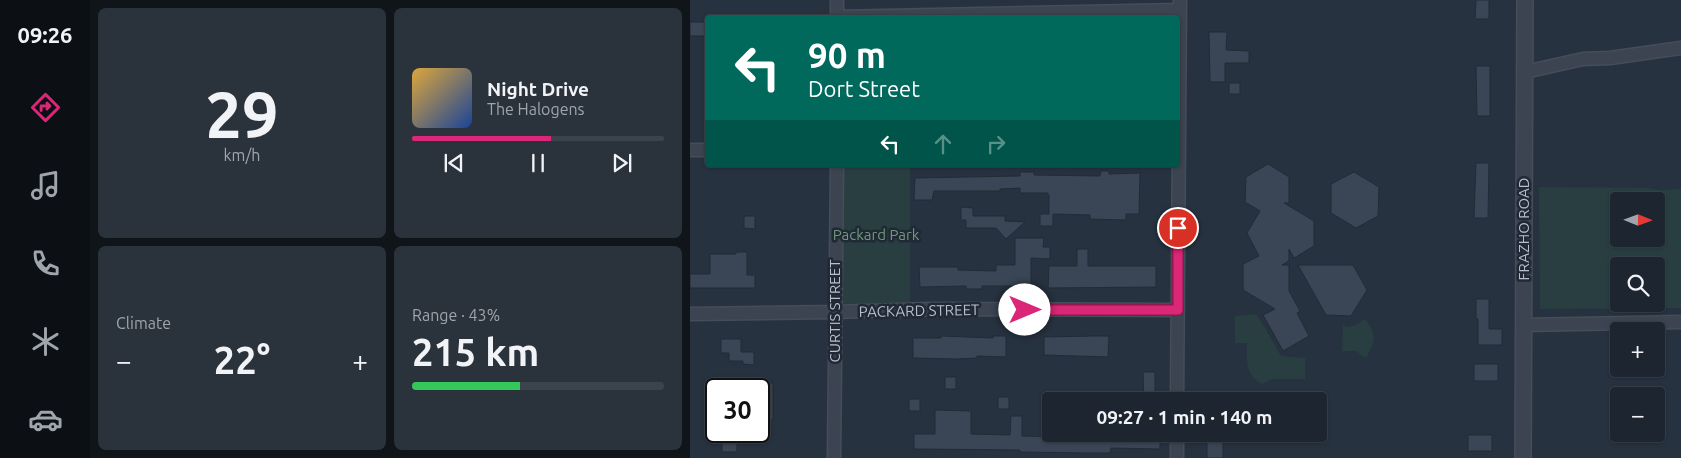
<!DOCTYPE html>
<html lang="en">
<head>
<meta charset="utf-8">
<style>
  :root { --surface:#1d2630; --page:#2a323c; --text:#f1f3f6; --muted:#a0a5ab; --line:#3b434c; --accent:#db2777 }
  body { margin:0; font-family:Ubuntu,sans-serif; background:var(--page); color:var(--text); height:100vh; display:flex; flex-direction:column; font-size:19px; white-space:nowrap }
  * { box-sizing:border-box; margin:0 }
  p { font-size:16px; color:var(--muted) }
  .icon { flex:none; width:28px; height:28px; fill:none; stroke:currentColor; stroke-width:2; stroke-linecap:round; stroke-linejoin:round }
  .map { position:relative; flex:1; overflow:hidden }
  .sheet { display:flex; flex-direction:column; gap:8px; padding:8px; background:#10151a; width:600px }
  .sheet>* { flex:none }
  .guide { position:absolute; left:15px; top:15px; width:475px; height:152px; border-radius:5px; box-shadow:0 1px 4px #0004,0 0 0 1px var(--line); background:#00695c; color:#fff; overflow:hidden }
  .needle { width:32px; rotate:91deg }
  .tools { position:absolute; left:920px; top:192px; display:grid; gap:10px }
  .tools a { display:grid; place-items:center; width:55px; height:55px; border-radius:5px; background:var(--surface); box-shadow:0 1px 4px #0004,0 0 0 1px var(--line); font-size:25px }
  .speed { position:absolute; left:15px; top:378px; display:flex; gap:10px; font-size:25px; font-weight:700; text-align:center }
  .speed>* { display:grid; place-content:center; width:65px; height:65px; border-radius:50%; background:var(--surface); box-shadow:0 1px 4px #0004,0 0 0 1px var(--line); line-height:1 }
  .speed .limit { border:2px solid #111; border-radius:8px; background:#fff; color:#111 }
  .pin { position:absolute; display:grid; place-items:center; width:42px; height:42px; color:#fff; margin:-21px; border:2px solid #fff; border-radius:50%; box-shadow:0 1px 5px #0007 }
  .me { position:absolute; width:55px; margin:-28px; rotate:90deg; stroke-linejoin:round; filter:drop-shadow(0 0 4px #0008) }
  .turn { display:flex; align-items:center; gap:18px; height:105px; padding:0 20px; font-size:22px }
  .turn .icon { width:65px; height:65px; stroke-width:2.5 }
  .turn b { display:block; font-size:35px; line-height:42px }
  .lanes { display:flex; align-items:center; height:48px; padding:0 20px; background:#0003; justify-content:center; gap:25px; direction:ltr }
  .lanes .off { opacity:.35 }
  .big { font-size:38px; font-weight:700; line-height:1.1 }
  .sheet .card { flex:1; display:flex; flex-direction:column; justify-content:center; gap:8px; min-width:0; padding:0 18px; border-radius:8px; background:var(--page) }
  .sheet .dial { align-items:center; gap:0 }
  .dial b { font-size:65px; line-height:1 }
  .song { display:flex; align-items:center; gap:15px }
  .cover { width:60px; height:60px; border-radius:8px; background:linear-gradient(135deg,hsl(40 70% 55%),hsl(220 70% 35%)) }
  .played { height:5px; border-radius:2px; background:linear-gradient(90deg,var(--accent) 55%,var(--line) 55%) }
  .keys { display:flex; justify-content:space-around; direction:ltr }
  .heat { display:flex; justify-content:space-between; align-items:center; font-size:28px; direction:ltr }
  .charge { height:8px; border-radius:4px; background:linear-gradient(90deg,#34c759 43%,var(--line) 0) }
  .sheet .tiles { flex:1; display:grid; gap:8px; grid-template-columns:repeat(2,1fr) }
  .trip { position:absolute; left:352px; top:392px; width:285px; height:50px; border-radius:5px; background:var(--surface); box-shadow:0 1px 4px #0004,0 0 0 1px var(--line); font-weight:700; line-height:50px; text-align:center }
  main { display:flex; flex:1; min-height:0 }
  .tab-bar { display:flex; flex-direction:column; width:90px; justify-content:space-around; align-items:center; background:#0c0f13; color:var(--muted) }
  .tab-bar .icon { width:35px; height:35px }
  .tab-bar .selected { color:var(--accent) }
  .tab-bar b { font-size:22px; color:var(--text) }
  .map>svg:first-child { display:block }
  .green { fill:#293e41; fill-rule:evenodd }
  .building { fill:#3a4655; stroke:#222b37 }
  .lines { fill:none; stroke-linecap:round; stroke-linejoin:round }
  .minor-casing { stroke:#454d59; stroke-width:15 }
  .tertiary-casing { stroke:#454d59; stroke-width:18 }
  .minor { stroke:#3b4450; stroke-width:12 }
  .tertiary { stroke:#3b4450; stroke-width:15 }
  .route-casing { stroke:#8e194d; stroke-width:12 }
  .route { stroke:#db2777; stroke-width:9 }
  .labels { text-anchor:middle; stroke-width:5; stroke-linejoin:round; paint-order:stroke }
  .street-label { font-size:15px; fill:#b8bfca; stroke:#202935 }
  .park-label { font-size:15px; fill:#71997a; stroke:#202935 }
</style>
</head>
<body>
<main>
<nav class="tab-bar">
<b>09:26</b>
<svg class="icon selected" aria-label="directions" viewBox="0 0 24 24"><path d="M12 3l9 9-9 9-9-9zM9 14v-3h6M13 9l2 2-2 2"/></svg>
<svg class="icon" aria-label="music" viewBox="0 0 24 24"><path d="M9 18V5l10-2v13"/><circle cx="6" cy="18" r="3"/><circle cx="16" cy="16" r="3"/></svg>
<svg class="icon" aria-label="phone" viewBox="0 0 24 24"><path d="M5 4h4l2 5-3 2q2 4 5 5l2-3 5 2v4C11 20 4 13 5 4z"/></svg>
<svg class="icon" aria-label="climate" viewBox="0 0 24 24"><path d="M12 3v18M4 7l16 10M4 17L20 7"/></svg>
<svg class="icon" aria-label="car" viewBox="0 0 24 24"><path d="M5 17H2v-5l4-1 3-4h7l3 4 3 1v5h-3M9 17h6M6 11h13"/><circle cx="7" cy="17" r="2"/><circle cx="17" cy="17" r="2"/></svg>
</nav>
<section class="sheet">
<div class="tiles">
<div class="card dial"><b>29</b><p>km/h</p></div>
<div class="card">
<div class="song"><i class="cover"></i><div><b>Night Drive</b><p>The Halogens</p></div></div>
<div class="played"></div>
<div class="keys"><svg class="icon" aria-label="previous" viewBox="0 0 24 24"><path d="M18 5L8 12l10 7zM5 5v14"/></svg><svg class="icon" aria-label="pause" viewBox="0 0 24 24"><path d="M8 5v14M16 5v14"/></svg><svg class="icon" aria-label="next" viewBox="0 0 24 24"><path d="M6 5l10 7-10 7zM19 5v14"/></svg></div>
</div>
<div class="card"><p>Climate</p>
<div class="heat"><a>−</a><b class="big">22°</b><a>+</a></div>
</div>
<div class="card"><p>Range · 43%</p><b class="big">215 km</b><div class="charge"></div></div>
</div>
</section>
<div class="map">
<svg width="991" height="458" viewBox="0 0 991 458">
  <rect width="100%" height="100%" fill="#273240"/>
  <path class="green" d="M 153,165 L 220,165 L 220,306 L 153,306 Z
    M 849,187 L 958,188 L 969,190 L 991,189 L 991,308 L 850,309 ZM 966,201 L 966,239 L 929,239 L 929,201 ZM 966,266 L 966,304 L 929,304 L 929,266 Z
    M 565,314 L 568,316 L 591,356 L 615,358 L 615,379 L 582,379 L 572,384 C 555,376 557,360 557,343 L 545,343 L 545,316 Z
    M 675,319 C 688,336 685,339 677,357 L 673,357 L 667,351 L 652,351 L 653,325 C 661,330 668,323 675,319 Z"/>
  <path class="building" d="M 786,0 L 799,0 L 799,19 L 785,19 Z
    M 0,22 L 18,22 L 18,36 L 0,36 Z
    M 519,32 L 537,32 L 536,50 L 559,51 L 559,63 L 535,63 L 535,82 L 520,82 Z
    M 786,66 L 800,66 L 800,116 L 787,116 Z
    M 539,83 L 550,83 L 550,94 L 539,94 Z
    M 786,163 L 799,163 L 798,218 L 784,218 Z
    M 578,164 L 599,177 L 599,203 L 594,203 L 624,221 L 624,246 L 604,258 L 599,249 L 599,261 L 592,265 L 599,265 L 599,291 L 610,311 L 607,313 L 619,336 L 593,351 L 573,315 L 585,309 L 553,290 L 553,264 L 569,256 L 557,233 L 570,211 L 555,202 L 556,177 Z
    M 411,171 L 419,171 L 419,174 L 450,173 L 449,214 L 436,214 L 436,220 L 400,219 L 400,215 L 363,214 L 363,226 L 350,226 L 350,214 L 359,214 L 359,195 L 358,195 L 358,193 L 330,193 L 330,188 L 310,189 L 310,191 L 244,191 L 242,200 L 224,200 L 225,178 L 330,176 L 330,172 L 344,172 L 344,175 L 410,176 Z
    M 664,172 L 689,187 L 688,216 L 666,228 L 641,213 L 641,184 Z
    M 271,207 L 283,208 L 283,216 L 315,216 L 315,221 L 335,222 L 316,239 L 306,228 L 276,228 L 276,220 L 271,220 Z
    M 54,216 L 65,216 L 65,229 L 54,228 Z
    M 325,238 L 354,238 L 353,247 L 360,247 L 360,259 L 341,258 L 341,286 L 292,286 L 292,289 L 276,289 L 276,286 L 230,287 L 229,267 L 268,267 L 268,270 L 306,271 L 306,265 L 325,265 Z
    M 387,249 L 398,249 L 398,266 L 466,266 L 466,287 L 358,288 L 359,266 L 387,266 Z
    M 46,252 L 57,252 L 57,275 L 65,275 L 65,288 L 0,288 L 0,274 L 20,274 L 20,254 L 46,254 Z
    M 608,265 L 663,265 L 677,290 L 661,316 L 636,315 Z
    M 786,299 L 799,299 L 799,329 L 812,329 L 812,345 L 788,345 L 788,319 L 786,319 Z
    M 251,336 L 303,338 L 303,336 L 316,336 L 316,357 L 287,356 L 287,358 L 266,359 L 223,358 L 223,338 L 251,338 Z
    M 405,336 L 419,336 L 418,357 L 354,355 L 354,337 Z
    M 31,339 L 51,339 L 51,352 L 64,352 L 64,365 L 53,364 L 53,361 L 39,361 L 39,353 L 31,353 Z
    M 784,364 L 808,364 L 808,381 L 784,381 Z
    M 453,372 L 465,372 L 465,401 L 454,401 Z
    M 255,377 L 266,377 L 266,389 L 255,389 Z
    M 72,383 L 83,383 L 83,420 L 72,421 Z
    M 308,397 L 319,397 L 319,409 L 308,409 Z
    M 219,399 L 230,399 L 230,411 L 219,411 Z
    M 245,410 L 281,411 L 281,434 L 320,435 L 321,416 L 332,416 L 332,436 L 428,438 L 428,434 L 470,434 L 470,449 L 421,448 L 420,453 L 395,453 L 330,452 L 330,450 L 224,449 L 224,434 L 245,434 Z
    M 32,431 L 47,431 L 47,452 L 32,452 Z
    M 778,435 L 802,435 L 802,451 L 778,451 Z
    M 517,441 L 533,441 L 533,458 L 517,458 Z"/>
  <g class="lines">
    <g class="minor-casing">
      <path id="minor" d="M 147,17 L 490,10
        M 147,18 L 147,0
        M 835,72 L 893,59 L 920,58 L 991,48
        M 0,150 L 18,150
        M 0,314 L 145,312 L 239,309 L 488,310
        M 833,325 L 991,322
        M 487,401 L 490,0
        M 144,458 L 147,165
        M 487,458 L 487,434"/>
    </g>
    <g class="tertiary-casing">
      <path id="tertiary" d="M 833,458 L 835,0"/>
    </g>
    <use href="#minor" class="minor"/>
    <use href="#tertiary" class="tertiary"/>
  </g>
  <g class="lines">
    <g class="route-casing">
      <path id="route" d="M 335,310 L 488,310 L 488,228"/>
    </g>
    <use href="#route" class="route"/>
  </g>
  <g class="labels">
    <g class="street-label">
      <text transform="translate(834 229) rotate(-90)" y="5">FRAZHO ROAD</text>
      <text transform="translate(145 311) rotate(-90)" y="5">CURTIS STREET</text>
      <text transform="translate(229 311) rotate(-1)" y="5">PACKARD STREET</text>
    </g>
    <g class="park-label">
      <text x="186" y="240">Packard Park</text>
    </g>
  </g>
</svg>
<div class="tools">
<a><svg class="needle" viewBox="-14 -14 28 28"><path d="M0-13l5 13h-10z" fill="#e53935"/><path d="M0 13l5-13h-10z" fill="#a0a5ab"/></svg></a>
<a><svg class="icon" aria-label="search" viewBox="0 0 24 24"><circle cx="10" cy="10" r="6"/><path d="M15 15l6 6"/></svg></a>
<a>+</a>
<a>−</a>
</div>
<div class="speed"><div class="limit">30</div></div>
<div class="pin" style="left:488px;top:228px;background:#d93025"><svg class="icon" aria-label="arrive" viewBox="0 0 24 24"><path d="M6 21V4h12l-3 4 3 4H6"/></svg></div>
<svg class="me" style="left:335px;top:310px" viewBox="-20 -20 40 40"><circle r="19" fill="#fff"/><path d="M0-13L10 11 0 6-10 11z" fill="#db2777"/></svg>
<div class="trip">09:27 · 1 min · 140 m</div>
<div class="guide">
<div class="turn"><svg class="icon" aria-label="left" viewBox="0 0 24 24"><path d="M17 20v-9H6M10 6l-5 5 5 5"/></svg><div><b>90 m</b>Dort Street</div></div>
<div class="lanes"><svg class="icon" aria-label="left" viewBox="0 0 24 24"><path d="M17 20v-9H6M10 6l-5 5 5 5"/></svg><svg class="icon off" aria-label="ahead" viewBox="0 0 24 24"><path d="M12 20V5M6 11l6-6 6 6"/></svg><svg class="icon off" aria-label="right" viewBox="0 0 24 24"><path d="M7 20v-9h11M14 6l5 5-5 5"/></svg></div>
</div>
</div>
</main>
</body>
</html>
